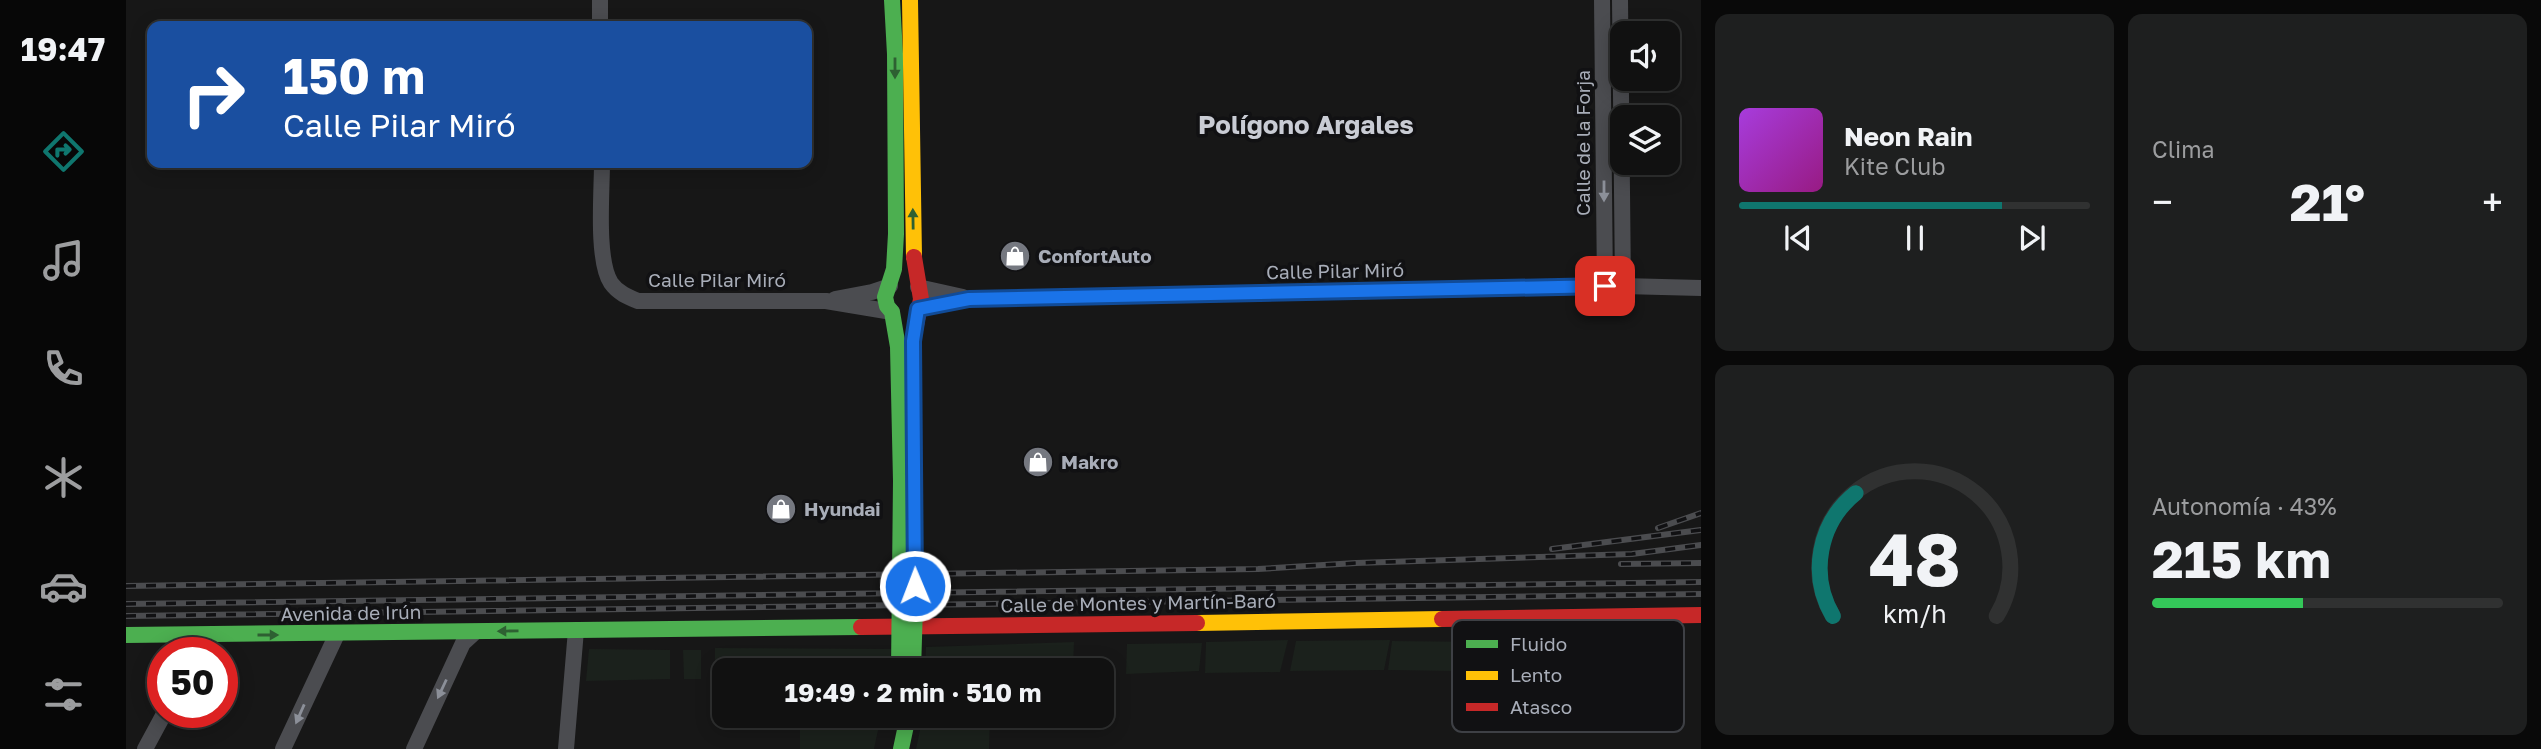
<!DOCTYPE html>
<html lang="es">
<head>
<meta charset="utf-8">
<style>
  :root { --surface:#111; --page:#1e1f1f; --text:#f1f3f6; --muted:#9c9d9f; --line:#303131; --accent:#0f766e }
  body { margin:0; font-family:"Golos Text",sans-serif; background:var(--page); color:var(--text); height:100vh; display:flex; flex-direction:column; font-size:26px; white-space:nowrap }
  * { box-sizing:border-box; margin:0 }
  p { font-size:23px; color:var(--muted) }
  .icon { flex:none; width:38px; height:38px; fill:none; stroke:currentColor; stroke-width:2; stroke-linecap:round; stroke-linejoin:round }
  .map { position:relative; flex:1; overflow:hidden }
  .side { display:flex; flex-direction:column; gap:14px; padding:14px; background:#090909; width:840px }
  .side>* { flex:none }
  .top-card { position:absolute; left:21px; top:21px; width:665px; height:147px; border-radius:14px; box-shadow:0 4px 18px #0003,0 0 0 2px var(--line); background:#1a4fa0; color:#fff; overflow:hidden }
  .fabs { position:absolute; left:1484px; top:21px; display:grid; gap:14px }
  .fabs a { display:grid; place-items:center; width:70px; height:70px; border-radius:14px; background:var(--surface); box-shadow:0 4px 18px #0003,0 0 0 2px var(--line); font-size:35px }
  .speed { position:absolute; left:21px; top:637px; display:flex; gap:14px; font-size:35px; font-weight:700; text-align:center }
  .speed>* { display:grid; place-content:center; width:91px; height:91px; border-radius:50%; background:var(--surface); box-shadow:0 4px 18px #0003,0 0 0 2px var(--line); line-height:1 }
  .speed .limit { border:10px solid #d22; background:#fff; color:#111 }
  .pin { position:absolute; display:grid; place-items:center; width:60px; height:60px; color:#fff; margin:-30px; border-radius:14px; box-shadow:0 4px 10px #0006 }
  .me { position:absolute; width:77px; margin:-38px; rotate:359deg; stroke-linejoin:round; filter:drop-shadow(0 0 5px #0008) }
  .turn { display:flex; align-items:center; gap:24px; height:147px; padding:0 21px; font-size:32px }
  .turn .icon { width:91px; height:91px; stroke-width:2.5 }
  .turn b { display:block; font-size:49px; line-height:60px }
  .big { font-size:52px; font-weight:700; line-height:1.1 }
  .side .card { flex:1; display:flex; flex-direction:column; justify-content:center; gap:10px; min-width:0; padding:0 24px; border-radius:14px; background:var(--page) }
  .side .dial { align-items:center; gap:0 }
  .dial svg { height:182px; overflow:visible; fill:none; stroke:var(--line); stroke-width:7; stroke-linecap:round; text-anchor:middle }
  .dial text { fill:var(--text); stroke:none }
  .song { display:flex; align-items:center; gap:21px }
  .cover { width:84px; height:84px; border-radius:10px; background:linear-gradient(135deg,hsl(280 70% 55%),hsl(310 70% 35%)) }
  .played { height:7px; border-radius:4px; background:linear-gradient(90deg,var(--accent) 75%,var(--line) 75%) }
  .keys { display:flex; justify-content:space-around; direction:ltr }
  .heat { display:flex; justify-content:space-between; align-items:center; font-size:38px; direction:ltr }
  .charge { height:10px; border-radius:5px; background:linear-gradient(90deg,#34c759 43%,var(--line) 0) }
  .side .tiles { flex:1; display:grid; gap:14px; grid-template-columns:repeat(2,1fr) }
  .trip { position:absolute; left:586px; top:658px; width:402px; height:70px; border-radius:14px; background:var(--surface); box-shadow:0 4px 18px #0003,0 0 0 2px var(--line); font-weight:700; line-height:70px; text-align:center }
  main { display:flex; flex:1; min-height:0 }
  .tab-bar { display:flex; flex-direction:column; width:126px; justify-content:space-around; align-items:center; background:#070707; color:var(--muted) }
  .tab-bar .icon { width:49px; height:49px }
  .tab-bar .selected { color:var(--accent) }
  .tab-bar b { font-size:32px; color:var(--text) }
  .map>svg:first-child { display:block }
  .green { fill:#1b211c }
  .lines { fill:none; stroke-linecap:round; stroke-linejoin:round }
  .street { stroke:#4b4c50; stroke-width:16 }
  .fast { stroke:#4caf50; stroke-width:16 }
  .slow { stroke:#ffc107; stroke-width:16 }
  .jam { stroke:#c62828; stroke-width:16 }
  .rail-casing { stroke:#4b4c4f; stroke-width:6 }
  .rail { stroke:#111113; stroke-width:3.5; stroke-dasharray:10; stroke-linecap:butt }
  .fast-bridge { stroke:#4caf50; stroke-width:16 }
  .oneway { fill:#2e6032 }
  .oneway2 { fill:#8c9099 }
  .route-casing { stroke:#114b97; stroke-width:18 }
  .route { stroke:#1a73e8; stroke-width:12 }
  .labels { text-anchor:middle; stroke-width:7; stroke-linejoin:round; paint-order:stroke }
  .street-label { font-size:19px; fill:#a8adb8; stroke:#111113 }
  .poi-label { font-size:19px; font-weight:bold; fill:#a8adb8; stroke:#111113; text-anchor:start }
  .district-label { font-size:26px; font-weight:bold; fill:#c9ccd4; stroke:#111113 }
  .key { fill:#111113; stroke:#3e4045; stroke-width:2 }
  .key-label { font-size:19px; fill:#a8adb8 }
</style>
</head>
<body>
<main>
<nav class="tab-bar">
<b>19:47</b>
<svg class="icon selected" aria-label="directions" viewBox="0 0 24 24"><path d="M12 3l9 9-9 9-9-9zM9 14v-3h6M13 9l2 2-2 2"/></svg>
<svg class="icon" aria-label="music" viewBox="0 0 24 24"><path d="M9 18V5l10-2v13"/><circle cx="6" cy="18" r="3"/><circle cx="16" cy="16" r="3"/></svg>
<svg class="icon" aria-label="phone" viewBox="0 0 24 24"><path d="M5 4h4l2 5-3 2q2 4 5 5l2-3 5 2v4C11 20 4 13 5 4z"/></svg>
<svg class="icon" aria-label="climate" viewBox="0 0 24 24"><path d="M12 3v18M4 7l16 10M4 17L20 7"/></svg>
<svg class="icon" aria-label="car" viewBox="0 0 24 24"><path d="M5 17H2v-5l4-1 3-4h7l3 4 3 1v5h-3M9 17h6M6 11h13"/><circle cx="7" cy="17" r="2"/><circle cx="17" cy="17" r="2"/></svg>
<svg class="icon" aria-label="filters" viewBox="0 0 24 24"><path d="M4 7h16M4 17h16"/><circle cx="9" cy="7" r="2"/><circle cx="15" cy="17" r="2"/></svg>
</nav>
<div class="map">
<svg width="1575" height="749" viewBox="0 0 1575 749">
  <rect width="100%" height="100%" fill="#171717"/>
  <path class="green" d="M 1162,640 L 1154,672 L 1079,673 L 1080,642 Z
    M 1264,640 L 1258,670 L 1164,671 L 1170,641 Z
    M 1266,641 L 1361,642 L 1328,671 L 1262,670 Z
    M 948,642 L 947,670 L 799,670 L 800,647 Z
    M 1076,643 L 1073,671 L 1000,674 L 1001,644 Z
    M 589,648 L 765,649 L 763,670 L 598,670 L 598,679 L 589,679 Z
    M 463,649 L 544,650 L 544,679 L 460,681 Z
    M 557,650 L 575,650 L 575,679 L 558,679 Z
    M 674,716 L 755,716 L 748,749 L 674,749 Z
    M 797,716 L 864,716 L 863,749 L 790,749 Z"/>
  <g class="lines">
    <path class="street" d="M 474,0 L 474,26
      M 1476,0 L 1479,287
      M 1494,0 L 1497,286
      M 476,163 C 476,192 470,260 485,283 C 492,293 502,297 512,301 L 700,301 L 766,312
      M 792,287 L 837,297
      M 709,299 L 746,292 L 764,286
      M 792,308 L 843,299 L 1497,286 L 1575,288
      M 71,653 L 81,635
      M 19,749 L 39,712
      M 157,749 L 211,634
      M 288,749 L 337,643 L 349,632
      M 440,749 L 450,630"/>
    <path class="fast" d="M 766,0 L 769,54 L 770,234 L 768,269 L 759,297 L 761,306 L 766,312 L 772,347 L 775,481
      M 0,635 L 735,627
      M 775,749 L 782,716"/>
    <path class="slow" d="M 784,0 L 788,257
      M 1071,623 L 1316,619"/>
    <path class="jam" d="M 787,399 L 787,341 L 795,299 L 788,257
      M 1316,619 L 1575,615
      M 735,627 L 1071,623"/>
    <g class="rail-casing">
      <path id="rail" d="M 1532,528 L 1575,513
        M 1426,549 L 1575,530
        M 1495,564 L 1575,563
        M 0,586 L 1132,569 L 1230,563 L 1506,554 L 1575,545
        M 0,604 L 1575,582
        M 0,616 L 1575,594"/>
    </g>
    <use href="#rail" class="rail"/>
    <path class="fast-bridge" d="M 773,670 L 775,481
      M 787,670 L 789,606"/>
  </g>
  <defs><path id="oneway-solid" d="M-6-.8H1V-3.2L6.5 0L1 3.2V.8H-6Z" transform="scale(1.75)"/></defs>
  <g class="oneway">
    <use href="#oneway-solid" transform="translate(769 68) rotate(90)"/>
    <use href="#oneway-solid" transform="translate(787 219) rotate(-91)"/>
    <use href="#oneway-solid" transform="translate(382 631) rotate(179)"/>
    <use href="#oneway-solid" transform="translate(142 635)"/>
  </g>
  <g class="oneway2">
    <use href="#oneway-solid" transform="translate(1478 191) rotate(90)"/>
    <use href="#oneway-solid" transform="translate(316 689) rotate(115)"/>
    <use href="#oneway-solid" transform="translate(174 714) rotate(114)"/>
  </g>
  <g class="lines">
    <g class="route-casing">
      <path id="route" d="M 789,586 L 787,341 L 792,309 L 843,299 L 1479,286"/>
    </g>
    <use href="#route" class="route"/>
  </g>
  <defs>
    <g id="shop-disc" transform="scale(1.575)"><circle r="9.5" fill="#757880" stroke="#111113"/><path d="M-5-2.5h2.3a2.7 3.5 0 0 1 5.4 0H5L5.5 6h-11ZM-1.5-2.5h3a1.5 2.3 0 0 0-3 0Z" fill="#fff"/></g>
  </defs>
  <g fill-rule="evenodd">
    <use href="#shop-disc" x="889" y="256"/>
    <use href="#shop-disc" x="912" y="462"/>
    <use href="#shop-disc" x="655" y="509"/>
  </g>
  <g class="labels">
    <g class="street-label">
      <text transform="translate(1457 143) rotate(-90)" y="7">Calle de la Forja</text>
      <text transform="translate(1209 271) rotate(-1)" y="7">Calle Pilar Miró</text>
      <text x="591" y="287">Calle Pilar Miró</text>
      <text transform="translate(1012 603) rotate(-1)" y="7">Calle de Montes y Martín-Baró</text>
      <text transform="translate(225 613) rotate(-1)" y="7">Avenida de Irún</text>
    </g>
    <g class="poi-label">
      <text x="912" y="263">ConfortAuto</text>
      <text x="935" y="469">Makro</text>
      <text x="678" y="516">Hyundai</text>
    </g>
    <g class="district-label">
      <text x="1180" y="134">Polígono Argales</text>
    </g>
  </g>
  <rect x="1326" y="620" width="232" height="112" rx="10" class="key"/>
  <rect x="1340" y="640" width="32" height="8" fill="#4caf50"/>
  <rect x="1340" y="671" width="32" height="9" fill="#ffc107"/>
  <rect x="1340" y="703" width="32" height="8" fill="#c62828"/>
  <g class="key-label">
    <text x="1384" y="651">Fluido</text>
    <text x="1384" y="682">Lento</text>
    <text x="1384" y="714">Atasco</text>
  </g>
</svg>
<div class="fabs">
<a><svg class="icon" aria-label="sound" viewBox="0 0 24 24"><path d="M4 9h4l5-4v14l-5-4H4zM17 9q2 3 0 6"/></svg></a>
<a><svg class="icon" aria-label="layers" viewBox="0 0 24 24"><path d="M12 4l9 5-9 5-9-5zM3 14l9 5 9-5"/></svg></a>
</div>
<div class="speed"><div class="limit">50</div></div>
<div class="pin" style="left:1479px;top:286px;background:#d93025"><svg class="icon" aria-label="arrive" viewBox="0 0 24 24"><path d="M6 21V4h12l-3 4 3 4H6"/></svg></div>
<svg class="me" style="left:789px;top:586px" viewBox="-20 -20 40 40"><circle r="17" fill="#1a73e8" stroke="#fff" stroke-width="3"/><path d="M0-11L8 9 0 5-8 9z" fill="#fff"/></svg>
<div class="trip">19:49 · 2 min · 510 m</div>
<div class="top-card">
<div class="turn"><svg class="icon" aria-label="right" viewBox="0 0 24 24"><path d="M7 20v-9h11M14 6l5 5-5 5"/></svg><div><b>150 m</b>Calle Pilar Miró</div></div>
</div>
</div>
<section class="side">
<div class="tiles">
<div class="card">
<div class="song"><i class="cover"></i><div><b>Neon Rain</b><p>Kite Club</p></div></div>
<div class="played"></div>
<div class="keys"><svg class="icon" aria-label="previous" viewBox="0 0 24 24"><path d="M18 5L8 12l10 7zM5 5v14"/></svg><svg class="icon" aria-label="pause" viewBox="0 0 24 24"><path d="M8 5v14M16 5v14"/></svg><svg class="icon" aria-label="next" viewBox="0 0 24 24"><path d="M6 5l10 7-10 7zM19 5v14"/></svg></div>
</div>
<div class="card"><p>Clima</p>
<div class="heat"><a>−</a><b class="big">21°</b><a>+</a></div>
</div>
<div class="card dial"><svg viewBox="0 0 100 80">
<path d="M14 69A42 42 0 1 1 86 69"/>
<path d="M14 69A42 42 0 0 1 24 15" stroke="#0f766e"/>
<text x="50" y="56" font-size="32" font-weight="700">48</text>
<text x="50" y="72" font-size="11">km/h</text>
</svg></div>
<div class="card"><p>Autonomía · 43%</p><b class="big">215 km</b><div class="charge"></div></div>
</div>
</section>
</main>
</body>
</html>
